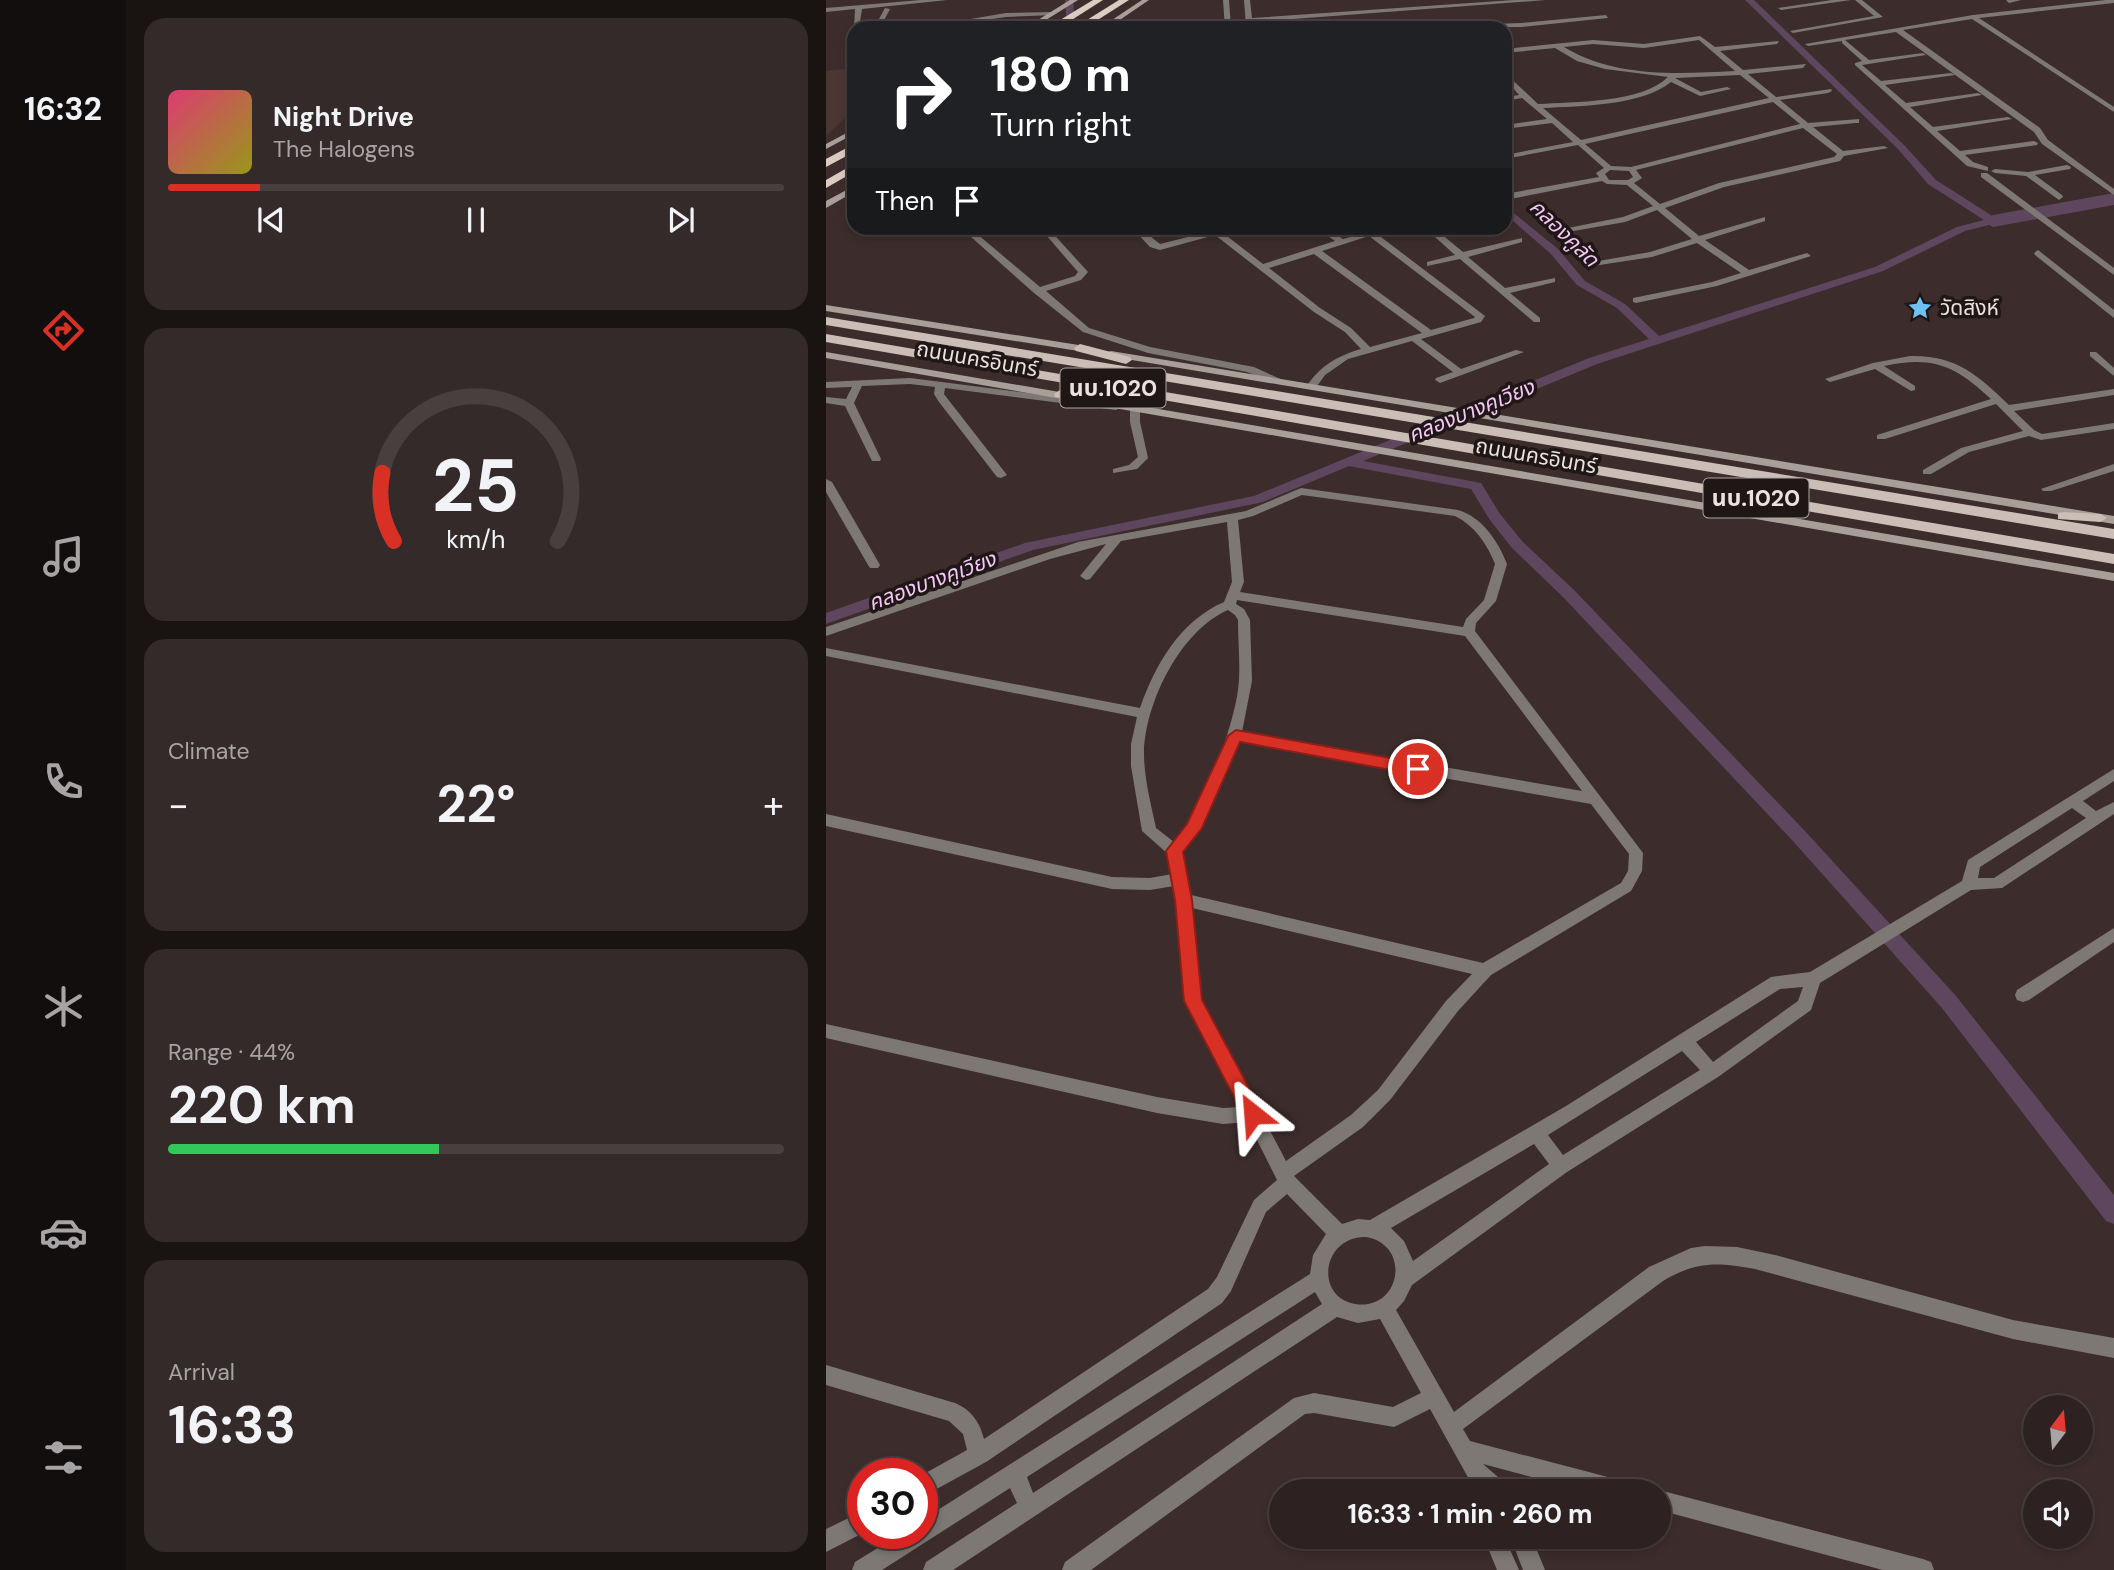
<!DOCTYPE html>
<html lang="en">
<head>
<meta charset="utf-8">
<style>
  :root { --surface:#2d2221; --page:#352a2a; --text:#f1f3f6; --muted:#a7a4a5; --line:#483f3f; --accent:#d93025 }
  body { margin:0; font-family:"DM Sans","Noto Sans Thai",sans-serif; background:var(--page); color:var(--text); height:100vh; display:flex; flex-direction:column; font-size:26px; white-space:nowrap }
  * { box-sizing:border-box; margin:0 }
  p { font-size:23px; color:var(--muted) }
  .icon { flex:none; width:38px; height:38px; fill:none; stroke:currentColor; stroke-width:2; stroke-linecap:round; stroke-linejoin:round }
  .map { position:relative; flex:1; overflow:hidden }
  .side { display:flex; flex-direction:column; gap:18px; padding:18px; background:#191312; width:700px }
  .side>* { flex:none }
  .hud { position:absolute; left:21px; top:21px; width:665px; height:214px; border-radius:21px; box-shadow:0 4px 10px #0003,0 0 0 2px var(--line); background:#202124; color:#fff; overflow:hidden }
  .needle { width:46px; rotate:16deg }
  .tools { position:absolute; left:1197px; top:1395px; display:grid; gap:14px }
  .tools a { display:grid; place-items:center; width:70px; height:70px; border-radius:50%; background:var(--surface); box-shadow:0 4px 10px #0003,0 0 0 2px var(--line); font-size:35px }
  .speed { position:absolute; left:21px; top:1458px; display:flex; gap:14px; font-size:35px; font-weight:700; text-align:center }
  .speed>* { display:grid; place-content:center; width:91px; height:91px; border-radius:50%; background:var(--surface); box-shadow:0 4px 10px #0003,0 0 0 2px var(--line); line-height:1 }
  .speed .limit { border:10px solid #d22; background:#fff; color:#111 }
  .pin { position:absolute; display:grid; place-items:center; width:60px; height:60px; color:#fff; margin:-30px; border:4px solid #fff; border-radius:50%; box-shadow:0 2px 7px #0007 }
  .me { position:absolute; width:77px; margin:-38px; rotate:332deg; stroke-linejoin:round; filter:drop-shadow(0 0 5px #0008) }
  .turn { display:flex; align-items:center; gap:24px; height:147px; padding:0 28px; font-size:32px }
  .turn .icon { width:91px; height:91px; stroke-width:2.5 }
  .turn b { display:block; font-size:49px; line-height:60px }
  .then { display:flex; align-items:center; height:66px; padding:0 28px; background:#0003; gap:14px; font-size:26px }
  .big { font-size:52px; font-weight:700; line-height:1.1 }
  .side .tile { flex:1; display:flex; flex-direction:column; justify-content:center; gap:10px; min-width:0; padding:0 24px; border-radius:21px; background:var(--page) }
  .side .dial { align-items:center; gap:0 }
  .dial svg { height:182px; overflow:visible; fill:none; stroke:var(--line); stroke-width:7; stroke-linecap:round; text-anchor:middle }
  .dial text { fill:var(--text); stroke:none }
  .song { display:flex; align-items:center; gap:21px }
  .cover { width:84px; height:84px; border-radius:10px; background:linear-gradient(135deg,hsl(340 70% 55%),hsl(60 70% 35%)) }
  .played { height:7px; border-radius:4px; background:linear-gradient(90deg,var(--accent) 15%,var(--line) 15%) }
  .keys { display:flex; justify-content:space-around; direction:ltr }
  .heat { display:flex; justify-content:space-between; align-items:center; font-size:38px; direction:ltr }
  .charge { height:10px; border-radius:5px; background:linear-gradient(90deg,#34c759 44%,var(--line) 0) }
  .trip { position:absolute; left:443px; top:1479px; width:402px; height:70px; border-radius:35px; background:var(--surface); box-shadow:0 4px 10px #0003,0 0 0 2px var(--line); font-weight:700; line-height:70px; text-align:center }
  main { display:flex; flex:1; min-height:0 }
  .tabs { display:flex; flex-direction:column; width:126px; justify-content:space-around; align-items:center; background:#120e0d; color:var(--muted) }
  .tabs .icon { width:49px; height:49px }
  .tabs .on { color:var(--accent) }
  .tabs b { font-size:32px; color:var(--text) }
  .map>svg:first-child { display:block }
  .built { fill:#4b3634 }
  .lines { fill:none; stroke-linecap:round; stroke-linejoin:round }
  .canal { fill:#5f465f; fill-rule:evenodd }
  .river { fill:#5f465f; fill-rule:evenodd }
  .minor { fill:#7e7874; fill-rule:evenodd }
  .secondary { fill:#a99f99; fill-rule:evenodd }
  .primary { fill:#cbbeb6; fill-rule:evenodd }
  .trunk { fill:#daccc3; fill-rule:evenodd }
  .route { fill:#d93025; stroke:#8d1f18; stroke-width:2 }
  .labels { text-anchor:middle; stroke-width:7; stroke-linejoin:round; paint-order:stroke }
  .far-water-label { font-size:21px; font-style:italic; fill:#f5c7f7; stroke:#1e1716 }
  .far-poi-label { font-size:21px; fill:#eae1e0; stroke:#1e1716; text-anchor:start }
  .far-street-label { font-size:21px; fill:#eae1e0; stroke:#1e1716 }
  .shield { fill:#1e1716; stroke:#ada4a3; stroke-width:2 }
  .shield-label { font-size:23px; font-weight:bold; fill:#eae1e0 }
</style>
</head>
<body>
<main>
<nav class="tabs">
<b>16:32</b>
<svg class="icon on" aria-label="directions" viewBox="0 0 24 24"><path d="M12 3l9 9-9 9-9-9zM9 14v-3h6M13 9l2 2-2 2"/></svg>
<svg class="icon" aria-label="music" viewBox="0 0 24 24"><path d="M9 18V5l10-2v13"/><circle cx="6" cy="18" r="3"/><circle cx="16" cy="16" r="3"/></svg>
<svg class="icon" aria-label="phone" viewBox="0 0 24 24"><path d="M5 4h4l2 5-3 2q2 4 5 5l2-3 5 2v4C11 20 4 13 5 4z"/></svg>
<svg class="icon" aria-label="climate" viewBox="0 0 24 24"><path d="M12 3v18M4 7l16 10M4 17L20 7"/></svg>
<svg class="icon" aria-label="car" viewBox="0 0 24 24"><path d="M5 17H2v-5l4-1 3-4h7l3 4 3 1v5h-3M9 17h6M6 11h13"/><circle cx="7" cy="17" r="2"/><circle cx="17" cy="17" r="2"/></svg>
<svg class="icon" aria-label="filters" viewBox="0 0 24 24"><path d="M4 7h16M4 17h16"/><circle cx="9" cy="7" r="2"/><circle cx="15" cy="17" r="2"/></svg>
</nav>
<section class="side">
<div class="tile">
<div class="song"><i class="cover"></i><div><b>Night Drive</b><p>The Halogens</p></div></div>
<div class="played"></div>
<div class="keys"><svg class="icon" aria-label="previous" viewBox="0 0 24 24"><path d="M18 5L8 12l10 7zM5 5v14"/></svg><svg class="icon" aria-label="pause" viewBox="0 0 24 24"><path d="M8 5v14M16 5v14"/></svg><svg class="icon" aria-label="next" viewBox="0 0 24 24"><path d="M6 5l10 7-10 7zM19 5v14"/></svg></div>
</div>
<div class="tile dial"><svg viewBox="0 0 100 80">
<path d="M14 69A42 42 0 1 1 86 69"/>
<path d="M14 69A42 42 0 0 1 9 39" stroke="#d93025"/>
<text x="50" y="56" font-size="32" font-weight="700">25</text>
<text x="50" y="72" font-size="11">km/h</text>
</svg></div>
<div class="tile"><p>Climate</p>
<div class="heat"><a>−</a><b class="big">22°</b><a>+</a></div>
</div>
<div class="tile"><p>Range · 44%</p><b class="big">220 km</b><div class="charge"></div></div>
<div class="tile"><p>Arrival</p><b class="big">16:33</b></div>
</section>
<div class="map">
<svg width="1288" height="1570" viewBox="0 0 1288 1570">
  <rect width="100%" height="100%" fill="#3c2d2c"/>
  <path class="built" d="M 28,68 L 28,109 L 0,136 L 0,71 Z"/>
  <g class="lines">
    <path class="canal" d="M 239,0 L 247,0 L 249,28 L 241,28 Z
      M 919,0 L 928,0 L 1078,145 L 1110,180 L 1171,219 L 1171,223 L 1139,231 L 1057,271 L 771,364 L 537,461 L 655,483 L 674,514 L 696,541 L 748,590 L 978,830 L 1130,996 L 1288,1195 L 1288,1224 L 1280,1221 L 1116,1008 L 966,840 L 738,598 L 686,548 L 664,520 L 645,489 L 523,466 L 437,502 L 207,550 L 0,624 L 0,613 L 199,543 L 428,496 L 763,358 L 823,339 L 791,308 L 751,285 L 724,253 L 679,214 L 679,206 L 732,249 L 759,281 L 799,304 L 833,336 L 1049,267 L 1131,227 L 1158,220 L 1102,184 L 1072,149 Z"/>
    <path class="river" d="M 1288,193 L 1288,205 L 1167,227 L 1157,221 L 1167,215 Z"/>
    <path class="minor" d="M 95,0 L 121,0 L 36,9 L 33,28 L 28,30 L 29,9 L 0,12 L 0,8 Z
      M 397,0 L 403,0 L 405,28 L 399,28 Z
      M 418,0 L 424,0 L 426,18 L 688,0 L 720,0 L 426,22 L 426,26 L 423,28 L 420,26 Z
      M 1006,0 L 1025,0 L 955,10 L 952,8 Z
      M 1029,0 L 1036,0 L 1057,17 L 967,33 L 964,31 L 1048,16 Z
      M 1180,0 L 1195,0 L 1183,3 Z
      M 1280,0 L 1288,0 L 1288,3 L 1153,18 L 1288,107 L 1288,112 L 1146,19 L 1077,30 L 1214,128 L 1222,140 L 1288,189 L 1288,195 L 1216,144 L 1208,132 L 1070,32 L 1019,40 L 1043,60 L 1097,53 L 1100,55 L 1036,65 L 1055,81 L 1125,73 L 1129,75 L 1059,85 L 1080,103 L 1152,93 L 1156,95 L 1084,107 L 1107,127 L 1182,117 L 1186,119 L 1111,131 L 1134,151 L 1208,141 L 1212,143 L 1211,145 L 1139,155 L 1147,162 L 1162,167 L 1162,171 L 1141,166 L 1029,65 L 1029,63 L 1036,61 L 1016,43 L 1016,41 L 982,46 L 979,44 L 1147,15 Z
      M 59,8 L 64,9 L 54,28 L 48,28 Z
      M 226,12 L 228,15 L 180,17 L 124,25 L 121,23 L 180,13 Z
      M 780,15 L 782,18 L 695,27 L 609,28 L 612,26 L 695,23 Z
      M 874,36 L 889,47 L 953,41 L 951,44 L 894,51 L 917,70 L 980,64 L 977,68 L 922,74 L 950,97 L 1005,89 L 1006,91 L 1002,93 L 954,100 L 982,123 L 1033,119 L 1033,123 L 1030,123 L 987,127 L 1017,151 L 1058,146 L 1062,148 L 1018,156 L 1014,161 L 898,187 L 839,208 L 873,236 L 939,217 L 939,221 L 879,240 L 923,270 L 981,253 L 985,256 L 891,286 L 810,303 L 807,302 L 807,298 L 886,282 L 915,273 L 871,243 L 826,257 L 767,266 L 767,262 L 824,252 L 866,239 L 831,210 L 799,222 L 736,233 L 732,230 L 797,217 L 827,206 L 801,185 L 781,184 L 776,181 L 679,200 L 679,194 L 773,177 L 770,173 L 778,168 L 752,145 L 679,159 L 679,155 L 747,142 L 726,123 L 679,129 L 679,125 L 721,119 L 696,98 L 679,101 L 679,97 L 693,95 L 679,79 L 679,73 L 712,104 C 747,102 816,103 842,77 L 779,69 L 751,61 L 729,48 L 679,53 L 679,49 L 767,40 L 818,44 ZM 873,40 L 909,71 C 852,74 789,78 738,47 L 767,44 L 818,48 ZM 914,75 L 943,98 L 755,140 L 717,108 C 754,106 815,106 845,82 L 874,96 L 905,89 L 901,87 L 875,92 L 849,78 ZM 947,102 L 974,124 L 805,167 L 785,166 L 759,144 ZM 977,128 L 1011,154 L 1008,157 L 893,183 L 834,204 L 808,183 L 816,178 L 810,170 ZM 784,170 L 803,171 L 807,177 L 802,180 L 783,180 L 779,174 Z
      M 28,38 L 28,60 L 21,57 L 25,40 Z
      M 1241,165 L 1245,167 L 1244,169 L 1209,175 L 1236,195 L 1237,197 L 1233,200 L 1200,176 L 1169,173 L 1165,171 L 1169,169 L 1202,172 Z
      M 1155,173 L 1161,173 L 1288,268 L 1288,275 L 1155,177 Z
      M 135,228 L 144,228 L 214,287 L 249,276 L 252,272 L 214,228 L 222,228 L 262,272 L 255,280 L 220,291 L 263,328 L 324,347 L 428,367 L 461,382 L 456,385 L 421,372 L 322,353 L 257,332 L 208,293 Z
      M 306,228 L 314,228 L 334,244 L 397,228 L 409,228 L 408,230 L 397,233 L 437,264 L 509,241 L 491,228 L 500,228 L 517,239 L 547,231 L 659,316 L 655,322 L 595,339 L 635,369 L 690,350 L 698,352 L 614,383 L 609,380 L 610,378 L 627,372 L 586,341 L 522,359 L 499,375 L 489,389 L 481,389 L 480,387 C 494,366 511,356 535,349 L 519,332 L 488,312 L 389,235 L 334,250 L 324,247 ZM 543,236 L 649,317 L 648,318 L 605,330 L 496,251 ZM 488,254 L 596,333 L 544,347 L 525,328 L 494,308 L 443,268 Z
      M 599,228 L 608,228 L 637,252 L 696,238 L 696,242 L 642,257 L 679,288 L 729,278 L 729,282 L 684,293 L 714,318 L 714,322 L 708,322 L 634,259 L 601,266 L 601,262 L 629,255 Z
      M 1212,250 L 1288,310 L 1288,318 L 1209,255 L 1208,253 Z
      M 1264,352 L 1270,352 L 1288,368 L 1288,376 L 1264,356 Z
      M 1084,356 C 1130,355 1152,375 1183,405 L 1288,389 L 1288,395 L 1188,411 L 1208,430 L 1216,434 L 1288,423 L 1288,429 L 1215,440 L 1203,436 L 1143,452 L 1105,474 L 1097,474 L 1097,470 L 1135,448 L 1197,431 L 1170,404 L 1059,439 L 1051,439 L 1051,435 L 1165,399 C 1130,366 1107,355 1058,366 L 1089,386 L 1089,390 L 1085,391 L 1049,369 L 1004,382 L 999,379 L 1047,363 Z
      M 84,378 L 290,404 L 295,407 L 290,410 L 119,388 L 118,394 L 121,398 L 181,475 L 175,478 L 171,477 L 113,402 L 108,394 L 109,387 L 84,384 L 36,386 L 28,403 L 55,459 L 54,461 L 46,461 L 19,406 L 0,403 L 0,397 L 20,399 L 26,387 L 0,388 L 0,382 Z
      M 309,406 L 314,409 L 314,422 L 322,458 L 311,469 L 287,473 L 287,469 L 303,465 L 312,457 L 304,422 L 304,409 Z
      M 1288,464 L 1288,471 L 1225,491 L 1217,491 L 1215,489 Z
      M 0,479 L 6,482 L 54,565 L 52,568 L 44,568 L 42,565 L 0,492 Z
      M 475,488 L 632,510 C 656,517 672,541 681,564 L 670,601 L 650,623 L 649,631 L 817,853 L 816,871 L 805,891 L 665,975 L 632,1011 L 564,1100 L 537,1127 L 468,1176 L 516,1224 L 532,1219 L 544,1220 L 740,1106 L 945,977 L 984,972 L 1136,881 L 1142,860 L 1288,769 L 1288,781 L 1257,801 L 1270,811 L 1288,802 L 1288,814 L 1176,888 L 1145,890 L 994,983 L 985,1010 L 892,1077 L 741,1172 L 586,1285 L 578,1301 L 570,1310 L 628,1412 L 823,1267 L 865,1248 L 879,1246 L 911,1247 L 949,1255 L 1187,1320 L 1288,1338 L 1288,1358 L 1187,1339 L 929,1269 C 892,1262 870,1261 837,1281 L 637,1429 L 644,1441 L 797,1481 L 804,1484 L 807,1491 L 758,1491 L 657,1464 L 680,1484 L 683,1491 L 656,1491 L 644,1481 L 604,1409 L 568,1427 L 488,1413 L 479,1414 L 265,1570 L 236,1570 L 239,1562 L 468,1398 L 488,1393 L 567,1407 L 595,1393 L 554,1319 L 532,1323 L 511,1317 L 127,1570 L 97,1570 L 100,1562 L 191,1503 L 184,1488 L 56,1570 L 26,1570 L 29,1562 L 76,1533 L 96,1533 L 96,1520 L 484,1274 L 487,1255 L 500,1234 L 461,1194 L 440,1212 L 405,1291 L 396,1303 L 160,1462 L 96,1497 L 96,1475 L 141,1450 L 137,1434 L 123,1421 L 0,1385 L 0,1365 L 129,1403 C 146,1410 154,1423 158,1439 L 382,1289 L 391,1277 L 428,1200 L 451,1180 L 422,1122 L 397,1124 L 331,1113 L 0,1038 L 0,1024 L 331,1097 L 397,1108 L 414,1107 L 359,1001 L 348,886 L 324,890 L 286,889 L 0,826 L 0,814 L 286,877 L 324,878 L 346,874 L 342,854 L 316,831 L 305,766 L 305,744 L 311,717 L 0,656 L 0,648 L 314,708 C 329,665 354,621 398,602 L 406,582 L 401,522 L 295,541 L 264,579 L 260,580 L 254,576 L 280,544 L 224,559 L 0,636 L 0,627 L 252,542 L 420,511 ZM 476,495 L 629,516 C 649,526 661,544 669,564 L 658,600 L 640,619 L 637,627 L 414,592 L 418,582 L 412,520 L 427,516 ZM 411,600 L 639,636 L 756,791 L 416,732 L 426,681 L 424,620 L 418,609 L 410,604 ZM 402,610 L 409,615 L 412,620 C 412,640 414,660 413,679 C 411,724 376,808 348,842 L 330,828 C 325,804 318,779 318,753 C 319,703 354,631 402,610 ZM 413,742 L 765,804 L 803,854 L 802,871 L 795,883 L 657,963 L 365,895 L 357,852 L 375,828 ZM 1246,808 L 1260,818 L 1168,878 L 1152,878 L 1154,867 ZM 366,908 L 646,974 L 620,1001 L 552,1090 L 525,1115 L 460,1161 L 375,1000 ZM 977,987 L 972,1001 L 887,1062 L 870,1042 L 954,989 ZM 856,1051 L 874,1070 L 737,1155 L 722,1135 ZM 708,1144 L 723,1164 L 587,1261 L 578,1241 L 565,1228 ZM 540,1237 C 586,1245 575,1311 529,1304 C 488,1297 496,1236 540,1237 ZM 489,1292 L 496,1304 L 207,1493 L 201,1477 Z
      M 1288,928 L 1288,942 L 1203,1000 L 1197,1002 L 1191,1000 L 1189,995 L 1191,990 Z
      M 833,1490 L 1097,1559 L 1105,1562 L 1108,1570 L 1057,1570 L 833,1510 L 833,1491 L 830,1491 Z
      M 37,1511 L 37,1533 L 0,1552 L 0,1529 Z
      M 657,1536 L 678,1536 L 693,1570 L 671,1570 Z
      M 684,1536 L 705,1536 L 719,1570 L 697,1570 Z"/>
    <path class="secondary" d="M 244,0 L 252,0 L 207,28 L 199,28 Z
      M 316,0 L 323,0 L 282,28 L 274,28 Z
      M 28,129 L 28,134 L 0,149 L 0,144 Z
      M 28,186 L 28,192 L 0,208 L 0,201 Z
      M 0,305 L 265,347 L 270,350 L 265,353 L 0,311 Z
      M 285,351 L 1288,516 L 1288,524 L 282,356 L 282,352 Z
      M 0,352 L 1288,573 L 1288,581 L 0,358 Z"/>
    <path class="primary" d="M 0,317 L 1288,529 L 1288,539 L 0,325 Z
      M 0,334 L 1288,554 L 1288,564 L 0,342 Z
      M 254,344 L 304,357 L 306,360 L 300,364 L 250,351 L 248,348 Z
      M 234,390 L 294,395 L 300,399 L 294,403 L 229,397 L 228,394 Z
      M 1237,512 L 1274,514 L 1281,518 L 1274,522 L 1232,519 L 1232,513 Z"/>
    <path class="trunk" d="M 267,0 L 277,0 L 233,28 L 221,28 Z
      M 293,0 L 303,0 L 259,28 L 248,28 Z
      M 28,144 L 28,152 L 0,167 L 0,159 Z
      M 28,164 L 28,172 L 0,188 L 0,180 Z"/>
  </g>
  <path class="route" d="M 410,730 L 592,763 L 599,769 L 592,775 L 414,742 L 376,828 L 357,852 L 366,900 L 376,1000 L 437,1114 L 434,1120 L 427,1123 L 420,1120 L 358,1001 L 349,900 L 340,851 L 361,824 L 402,736 Z"/>
  <defs>
    <g id="sight-bare" transform="scale(1.89)"><path d="M0-6L1.8-2.2L6-1.7L2.9 1.2L3.7 5.4L0 3.3L-3.7 5.4L-2.9 1.2L-6-1.7L-1.8-2.2Z" fill="#6ec2f3" stroke="#1e1716" stroke-width="2.5" paint-order="stroke"/></g>
  </defs>
  <g fill-rule="evenodd">
    <use href="#sight-bare" x="1094" y="308"/>
  </g>
  <g class="labels">
    <g class="far-water-label">
      <text transform="translate(738 233) rotate(44)" y="7">คลองคูลัด</text>
      <text transform="translate(645 411) rotate(-22)" y="7">คลองบางคูเวียง</text>
      <text transform="translate(106 581) rotate(-20)" y="7">คลองบางคูเวียง</text>
    </g>
    <g class="far-poi-label">
      <text x="1114" y="315">วัดสิงห์</text>
    </g>
    <g class="far-street-label">
      <text transform="translate(151 359) rotate(10)" y="7">ถนนนครอินทร์</text>
      <text transform="translate(710 456) rotate(10)" y="7">ถนนนครอินทร์</text>
    </g>
    <g class="shield">
      <rect x="234.5" y="368.5" width="105" height="39" rx="5"/>
      <rect x="877.5" y="478.5" width="105" height="39" rx="5"/>
    </g>
    <g class="shield-label">
      <text x="287" y="396">นบ.1020</text>
      <text x="930" y="506">นบ.1020</text>
    </g>
  </g>
</svg>
<div class="tools">
<a><svg class="needle" viewBox="-14 -14 28 28"><path d="M0-13l5 13h-10z" fill="#e53935"/><path d="M0 13l5-13h-10z" fill="#a7a4a5"/></svg></a>
<a><svg class="icon" aria-label="sound" viewBox="0 0 24 24"><path d="M4 9h4l5-4v14l-5-4H4zM17 9q2 3 0 6"/></svg></a>
</div>
<div class="speed"><div class="limit">30</div></div>
<div class="pin" style="left:592px;top:769px;background:#d93025"><svg class="icon" aria-label="arrive" viewBox="0 0 24 24"><path d="M6 21V4h12l-3 4 3 4H6"/></svg></div>
<svg class="me" style="left:427px;top:1114px" viewBox="-20 -20 40 40"><path d="M0-17L14 15 0 8-14 15z" fill="#d93025" stroke="#fff" stroke-width="4"/></svg>
<div class="trip">16:33 · 1 min · 260 m</div>
<div class="hud">
<div class="turn"><svg class="icon" aria-label="right" viewBox="0 0 24 24"><path d="M7 20v-9h11M14 6l5 5-5 5"/></svg><div><b>180 m</b>Turn right</div></div>
<div class="then">Then<svg class="icon" aria-label="arrive" viewBox="0 0 24 24"><path d="M6 21V4h12l-3 4 3 4H6"/></svg></div>
</div>
</div>
</main>
</body>
</html>
